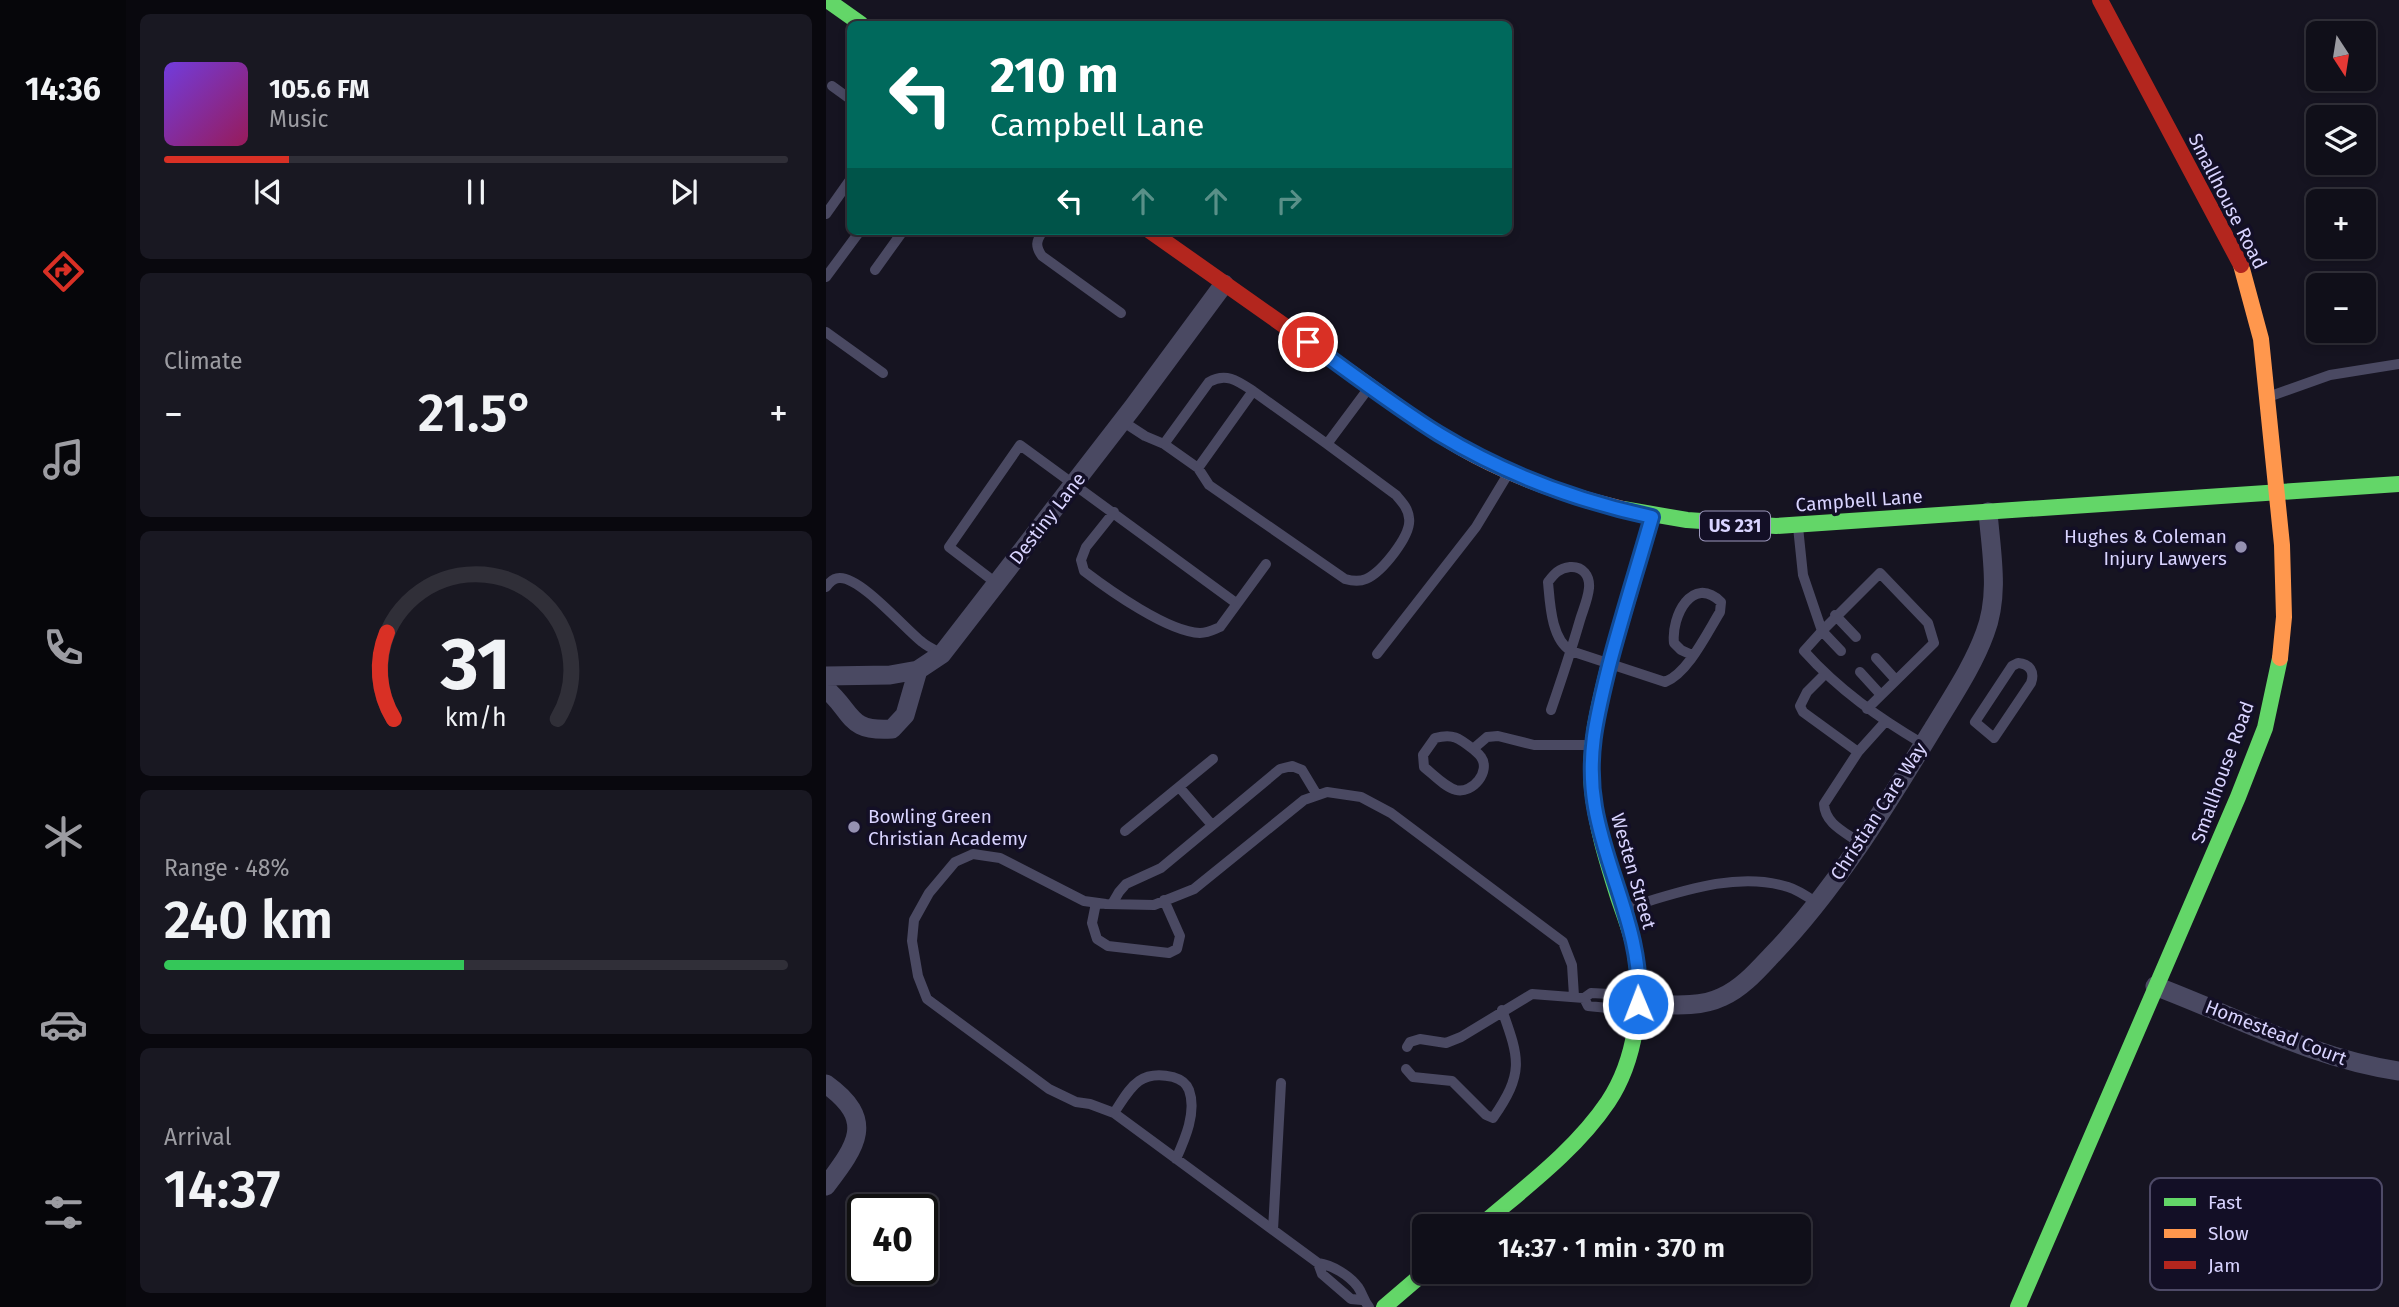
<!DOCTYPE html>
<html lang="en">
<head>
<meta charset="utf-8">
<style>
  :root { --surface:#100f19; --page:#191822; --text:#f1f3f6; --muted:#9c9ca2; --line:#302f38; --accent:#d93025 }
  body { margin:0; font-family:"Fira Sans",sans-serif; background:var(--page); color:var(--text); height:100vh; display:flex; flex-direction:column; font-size:26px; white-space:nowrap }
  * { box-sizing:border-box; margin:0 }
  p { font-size:23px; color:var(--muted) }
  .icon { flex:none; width:38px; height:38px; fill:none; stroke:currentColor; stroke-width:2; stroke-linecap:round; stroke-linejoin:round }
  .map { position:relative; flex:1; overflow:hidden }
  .panel { display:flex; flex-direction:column; gap:14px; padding:14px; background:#09080e; width:700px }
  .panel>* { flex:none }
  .top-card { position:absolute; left:21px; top:21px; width:665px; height:214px; border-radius:10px; box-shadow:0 4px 10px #0003,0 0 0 2px var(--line); background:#00695c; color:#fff; overflow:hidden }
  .needle { width:46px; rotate:168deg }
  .fabs { position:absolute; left:1480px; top:21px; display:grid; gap:14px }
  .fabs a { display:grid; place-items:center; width:70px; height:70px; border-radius:10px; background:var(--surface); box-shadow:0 4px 10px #0003,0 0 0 2px var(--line); font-size:35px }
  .speed { position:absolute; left:21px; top:1194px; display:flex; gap:14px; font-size:35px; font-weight:700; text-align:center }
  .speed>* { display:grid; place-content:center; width:91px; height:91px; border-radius:50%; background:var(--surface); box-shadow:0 4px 10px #0003,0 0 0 2px var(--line); line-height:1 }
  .speed .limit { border:4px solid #111; border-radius:10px; background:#fff; color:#111 }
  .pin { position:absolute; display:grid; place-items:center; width:60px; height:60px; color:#fff; margin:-30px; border:4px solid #fff; border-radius:50%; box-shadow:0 2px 7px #0007 }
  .me { position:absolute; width:77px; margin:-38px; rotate:359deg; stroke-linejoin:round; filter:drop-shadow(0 0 5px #0008) }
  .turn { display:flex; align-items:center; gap:24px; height:147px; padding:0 28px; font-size:32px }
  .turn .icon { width:91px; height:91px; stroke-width:2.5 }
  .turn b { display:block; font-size:49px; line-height:60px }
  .lanes { display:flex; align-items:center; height:66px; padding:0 28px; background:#0003; justify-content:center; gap:35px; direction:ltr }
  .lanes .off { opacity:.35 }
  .big { font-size:52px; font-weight:600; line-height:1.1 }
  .panel .card { flex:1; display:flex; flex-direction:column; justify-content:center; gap:10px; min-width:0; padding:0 24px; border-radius:10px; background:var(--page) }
  .panel .dial { align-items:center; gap:0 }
  .dial svg { height:182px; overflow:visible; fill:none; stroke:var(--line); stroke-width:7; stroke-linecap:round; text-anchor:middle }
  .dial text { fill:var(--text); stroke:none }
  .song { display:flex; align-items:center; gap:21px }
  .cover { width:84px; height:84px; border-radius:10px; background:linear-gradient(135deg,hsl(260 70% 55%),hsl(330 70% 35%)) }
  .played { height:7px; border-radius:4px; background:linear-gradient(90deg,var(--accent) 20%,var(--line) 20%) }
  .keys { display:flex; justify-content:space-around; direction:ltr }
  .heat { display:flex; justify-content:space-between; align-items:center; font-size:38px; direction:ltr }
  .charge { height:10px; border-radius:5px; background:linear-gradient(90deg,#34c759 48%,var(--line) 0) }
  .trip { position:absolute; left:586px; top:1214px; width:399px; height:70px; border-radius:10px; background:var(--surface); box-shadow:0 4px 10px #0003,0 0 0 2px var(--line); font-weight:600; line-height:70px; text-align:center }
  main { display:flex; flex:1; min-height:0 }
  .menu { display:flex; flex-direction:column; width:126px; justify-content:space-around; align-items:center; background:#06060a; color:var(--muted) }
  .menu .icon { width:49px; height:49px }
  .menu .current { color:var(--accent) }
  .menu b { font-size:32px; color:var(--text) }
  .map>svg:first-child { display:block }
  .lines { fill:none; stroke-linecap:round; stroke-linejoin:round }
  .lane { stroke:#4a4962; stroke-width:10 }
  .street { stroke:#4a4962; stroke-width:19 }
  .fast { stroke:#63d668; stroke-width:16 }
  .slow { stroke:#ff974d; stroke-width:16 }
  .jam { stroke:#b3261e; stroke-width:16 }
  .route-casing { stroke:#114b97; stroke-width:18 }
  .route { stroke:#1a73e8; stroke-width:12 }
  .poi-dot { fill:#9591b1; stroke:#130f26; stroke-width:2.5 }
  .labels { text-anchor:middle; stroke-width:7; stroke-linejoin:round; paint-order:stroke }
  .shield { fill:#130f26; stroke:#9e99be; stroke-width:2 }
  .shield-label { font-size:18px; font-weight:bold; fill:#d9d4ff }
  .street-label { font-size:19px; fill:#d9d4ff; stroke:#130f26 }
  .poi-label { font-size:19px; fill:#d9d4ff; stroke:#130f26; text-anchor:end }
  .key { fill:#130f26; stroke:#4e4a67; stroke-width:2 }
  .key-label { font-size:19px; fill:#d9d4ff }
</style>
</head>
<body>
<main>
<nav class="menu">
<b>14:36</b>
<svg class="icon current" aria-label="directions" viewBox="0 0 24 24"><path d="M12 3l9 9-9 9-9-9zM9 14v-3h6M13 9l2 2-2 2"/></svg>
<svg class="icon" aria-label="music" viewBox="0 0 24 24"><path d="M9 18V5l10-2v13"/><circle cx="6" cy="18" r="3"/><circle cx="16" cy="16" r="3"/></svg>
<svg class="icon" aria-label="phone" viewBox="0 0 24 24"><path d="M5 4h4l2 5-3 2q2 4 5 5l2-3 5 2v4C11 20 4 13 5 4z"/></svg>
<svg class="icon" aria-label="climate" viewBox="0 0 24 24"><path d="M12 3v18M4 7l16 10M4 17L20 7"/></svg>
<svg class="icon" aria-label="car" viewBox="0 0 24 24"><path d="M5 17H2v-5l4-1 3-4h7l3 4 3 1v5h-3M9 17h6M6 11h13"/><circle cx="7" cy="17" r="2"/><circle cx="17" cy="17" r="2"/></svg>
<svg class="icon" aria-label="filters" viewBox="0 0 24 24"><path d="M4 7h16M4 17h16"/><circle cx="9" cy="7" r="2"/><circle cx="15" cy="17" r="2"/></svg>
</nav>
<section class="panel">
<div class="card">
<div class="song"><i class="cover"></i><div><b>105.6 FM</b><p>Music</p></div></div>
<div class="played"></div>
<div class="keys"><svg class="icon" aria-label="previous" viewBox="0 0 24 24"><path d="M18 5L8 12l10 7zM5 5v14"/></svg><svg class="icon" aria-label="pause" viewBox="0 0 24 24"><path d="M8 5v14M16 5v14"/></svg><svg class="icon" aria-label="next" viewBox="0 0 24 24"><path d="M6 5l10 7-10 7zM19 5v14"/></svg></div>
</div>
<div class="card"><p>Climate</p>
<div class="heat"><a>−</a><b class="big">21.5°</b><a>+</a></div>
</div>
<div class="card dial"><svg viewBox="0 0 100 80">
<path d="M14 69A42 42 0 1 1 86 69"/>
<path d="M14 69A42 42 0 0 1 11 31" stroke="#d93025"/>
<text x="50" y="56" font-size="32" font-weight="700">31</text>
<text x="50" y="72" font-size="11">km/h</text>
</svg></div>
<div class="card"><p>Range · 48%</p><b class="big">240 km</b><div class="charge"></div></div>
<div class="card"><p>Arrival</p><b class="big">14:37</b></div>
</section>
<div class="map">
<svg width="1573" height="1307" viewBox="0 0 1573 1307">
  <rect width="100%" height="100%" fill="#161421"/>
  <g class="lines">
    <path class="lane" d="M 6,86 L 24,99
      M 0,214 L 24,180
      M 217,231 C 210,241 209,246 216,256 L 295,313
      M 49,270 L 77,231
      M 0,277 L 34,231
      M 0,332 L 57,373
      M 427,391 L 372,468 L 338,444 L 383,382 C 400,372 412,381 427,391 L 501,444 L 542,389
      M 1442,397 L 1504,375 L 1573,364
      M 296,421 L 319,436 L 338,444
      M 372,468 L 383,485 L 519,579 C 526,581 533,582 540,579 C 556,572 586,535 583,518 C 582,508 576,502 570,495 L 501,444
      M 288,512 L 260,547 L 255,560 L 258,571 C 283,590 342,632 374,633 C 382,633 387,630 394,627 L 440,564
      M 972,527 L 977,575 L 996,631 L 978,651 C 1013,690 1053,718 1097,744
      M 170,583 L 123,547 L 194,445 L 410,603
      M 0,587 C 3,583 7,578 13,578 C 34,576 79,629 96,642 C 102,647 109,650 115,653
      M 1009,615 L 1030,637
      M 1015,651 L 996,631 L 1054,573 L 1102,623 L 1108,643 L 1041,709
      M 551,654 L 650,527 L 682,474
      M 1050,658 L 1070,680
      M 1192,663 C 1204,664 1209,672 1205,683 L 1168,738 L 1149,722 L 1186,666 Z
      M 1034,672 L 1055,695
      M 999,674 L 981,692 L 974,706 L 977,712 L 1032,752 L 998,804 C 999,824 1019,832 1034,843
      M 725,710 C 735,681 745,651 754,620 C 757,610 762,599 763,588 C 764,576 757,566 744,567 C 733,568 728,574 722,582 C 724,603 725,639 745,651 L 839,682 C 862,673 881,633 894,612 L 895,602 C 866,574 845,617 848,643 L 855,650 L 866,655
      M 647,749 C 633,738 627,733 609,738 L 597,755 L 598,767 C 608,775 619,787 630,790 C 647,794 665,771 655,757 C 653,754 650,752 647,749 L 661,737 L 672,736 L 708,745 L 765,745
      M 1032,752 L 1059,722
      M 353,787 L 386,825
      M 299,831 L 387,759
      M 270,903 L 266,923 L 271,939 L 282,946 L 343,953 L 351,949 L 354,936 L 338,900
      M 286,904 L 293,892 L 300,884 L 335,868 L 454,769 L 466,766 L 476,770 L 491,795
      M 797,909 C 848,894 909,870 962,887 C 972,890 982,897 991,903
      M 794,1003 L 784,994 L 765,993 L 758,998 L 762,1006 L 782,1008 L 794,1003 L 811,1004
      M 581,1047 L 584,1042 L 594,1039 L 620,1043 L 635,1037 L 706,994 L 758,998
      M 580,1069 L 587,1077 L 626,1081 L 660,1115 L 667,1118 C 698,1073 694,1060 676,1010
      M 288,1113 C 304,1089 312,1069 347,1077 C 354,1079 360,1082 363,1090 C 371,1112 359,1139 350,1159
      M 447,1230 L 455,1083
      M 492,1263 L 496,1274 L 525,1299 L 536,1300
      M 543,1307 C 537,1300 537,1294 532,1287 C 523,1275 506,1265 492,1263 L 288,1113 L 264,1104 L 250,1102 L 223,1089 L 101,999 L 92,976 L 86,941 L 88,920 L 103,893 L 129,862 L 147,854 L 174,858 L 258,901 L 280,904 L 328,905 L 368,889 L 478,800 L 501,792 L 535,797 L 565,813 L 737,942 L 746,965 L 748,996"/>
    <path class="street" d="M 0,676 L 64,675 L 92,670 L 116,654 L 307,407 L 398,284
      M 0,689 C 28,713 21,732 66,729 L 79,715 L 92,670
      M 1329,986 C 1409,1016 1488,1059 1573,1071
      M 812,1004 C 839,1004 871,1009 896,997 C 915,989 931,971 945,956 C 1010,889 1060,806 1108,727 C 1126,697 1147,666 1159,633 C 1174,594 1165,552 1162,512
      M 0,1084 C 50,1120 31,1145 0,1186"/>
    <path class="fast" d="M 1,0 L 35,24
      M 797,509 L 861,520 L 950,526 L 1573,484
      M 653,1227 C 697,1189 749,1151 782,1102 C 810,1060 817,1002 809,953 C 806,934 798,915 792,897 C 781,862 770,826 766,789 C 762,748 772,708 782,668
      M 558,1307 L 599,1272
      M 1192,1307 L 1412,797 L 1439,728 L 1454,658"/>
    <path class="slow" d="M 1415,265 L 1435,339 L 1456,545 L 1458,617 L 1454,658
      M 524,372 C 565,401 605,432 650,456 C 696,480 746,497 797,509
      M 782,668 L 826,517"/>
    <path class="jam" d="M 1274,0 L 1415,265
      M 324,231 L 524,372"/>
  </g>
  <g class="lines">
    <g class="route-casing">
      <path id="route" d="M 482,342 C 525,373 568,406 613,434 C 679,474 752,501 826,517 C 812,566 796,616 783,666 C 771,715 760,756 769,807 C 780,873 818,936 812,1004"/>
    </g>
    <use href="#route" class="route"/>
  </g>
  <g class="poi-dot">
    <circle cx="1415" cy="547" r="7"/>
    <circle cx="28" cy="827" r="7"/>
  </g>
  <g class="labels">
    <rect class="shield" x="874" y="511.5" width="70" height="29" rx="5"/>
    <g class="shield-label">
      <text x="909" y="532">US 231</text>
    </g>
    <g class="street-label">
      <text transform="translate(1402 201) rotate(63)" y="7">Smallhouse Road</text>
      <text transform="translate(1033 500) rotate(-4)" y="7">Campbell Lane</text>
      <text transform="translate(221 518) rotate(-52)" y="7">Destiny Lane</text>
      <text transform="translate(1396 772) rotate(-70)" y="7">Smallhouse Road</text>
      <text transform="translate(1052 811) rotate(-57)" y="7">Christian Care Way</text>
      <text transform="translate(808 871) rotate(74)" y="7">Westen Street</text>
      <text transform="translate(1450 1032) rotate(21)" y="7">Homestead Court</text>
    </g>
    <g class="poi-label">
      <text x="1401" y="543">Hughes &amp; Coleman<tspan x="1401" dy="22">Injury Lawyers</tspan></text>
      <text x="42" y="823" text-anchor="start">Bowling Green<tspan x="42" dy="22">Christian Academy</tspan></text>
    </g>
  </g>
  <rect x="1324" y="1178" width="232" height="112" rx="10" class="key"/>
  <rect x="1338" y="1198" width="32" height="8" fill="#63d668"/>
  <rect x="1338" y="1229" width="32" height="9" fill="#ff974d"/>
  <rect x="1338" y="1261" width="32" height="8" fill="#b3261e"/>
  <g class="key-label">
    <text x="1382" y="1209">Fast</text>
    <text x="1382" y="1240">Slow</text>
    <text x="1382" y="1272">Jam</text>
  </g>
</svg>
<div class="fabs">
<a><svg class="needle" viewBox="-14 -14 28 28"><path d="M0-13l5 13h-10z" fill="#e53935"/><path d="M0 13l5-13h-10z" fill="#9c9ca2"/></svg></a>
<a><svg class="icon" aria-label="layers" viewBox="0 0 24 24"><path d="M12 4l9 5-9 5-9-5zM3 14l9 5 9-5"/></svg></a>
<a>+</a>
<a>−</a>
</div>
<div class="speed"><div class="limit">40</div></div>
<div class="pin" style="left:482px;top:342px;background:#d93025"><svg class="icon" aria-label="arrive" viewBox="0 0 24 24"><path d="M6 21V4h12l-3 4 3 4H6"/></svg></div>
<svg class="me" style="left:812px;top:1004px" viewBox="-20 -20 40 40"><circle r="17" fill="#1a73e8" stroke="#fff" stroke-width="3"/><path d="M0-11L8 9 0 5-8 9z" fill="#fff"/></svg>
<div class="trip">14:37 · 1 min · 370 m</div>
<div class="top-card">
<div class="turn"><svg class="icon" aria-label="left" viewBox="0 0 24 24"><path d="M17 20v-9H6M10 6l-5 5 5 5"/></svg><div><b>210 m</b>Campbell Lane</div></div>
<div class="lanes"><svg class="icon" aria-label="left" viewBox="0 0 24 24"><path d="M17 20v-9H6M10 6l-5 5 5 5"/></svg><svg class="icon off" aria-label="ahead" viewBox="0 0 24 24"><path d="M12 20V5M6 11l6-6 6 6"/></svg><svg class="icon off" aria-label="ahead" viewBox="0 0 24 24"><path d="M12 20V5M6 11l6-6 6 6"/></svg><svg class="icon off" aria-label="right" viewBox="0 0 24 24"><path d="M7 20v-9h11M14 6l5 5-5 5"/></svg></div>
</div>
</div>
</main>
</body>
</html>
